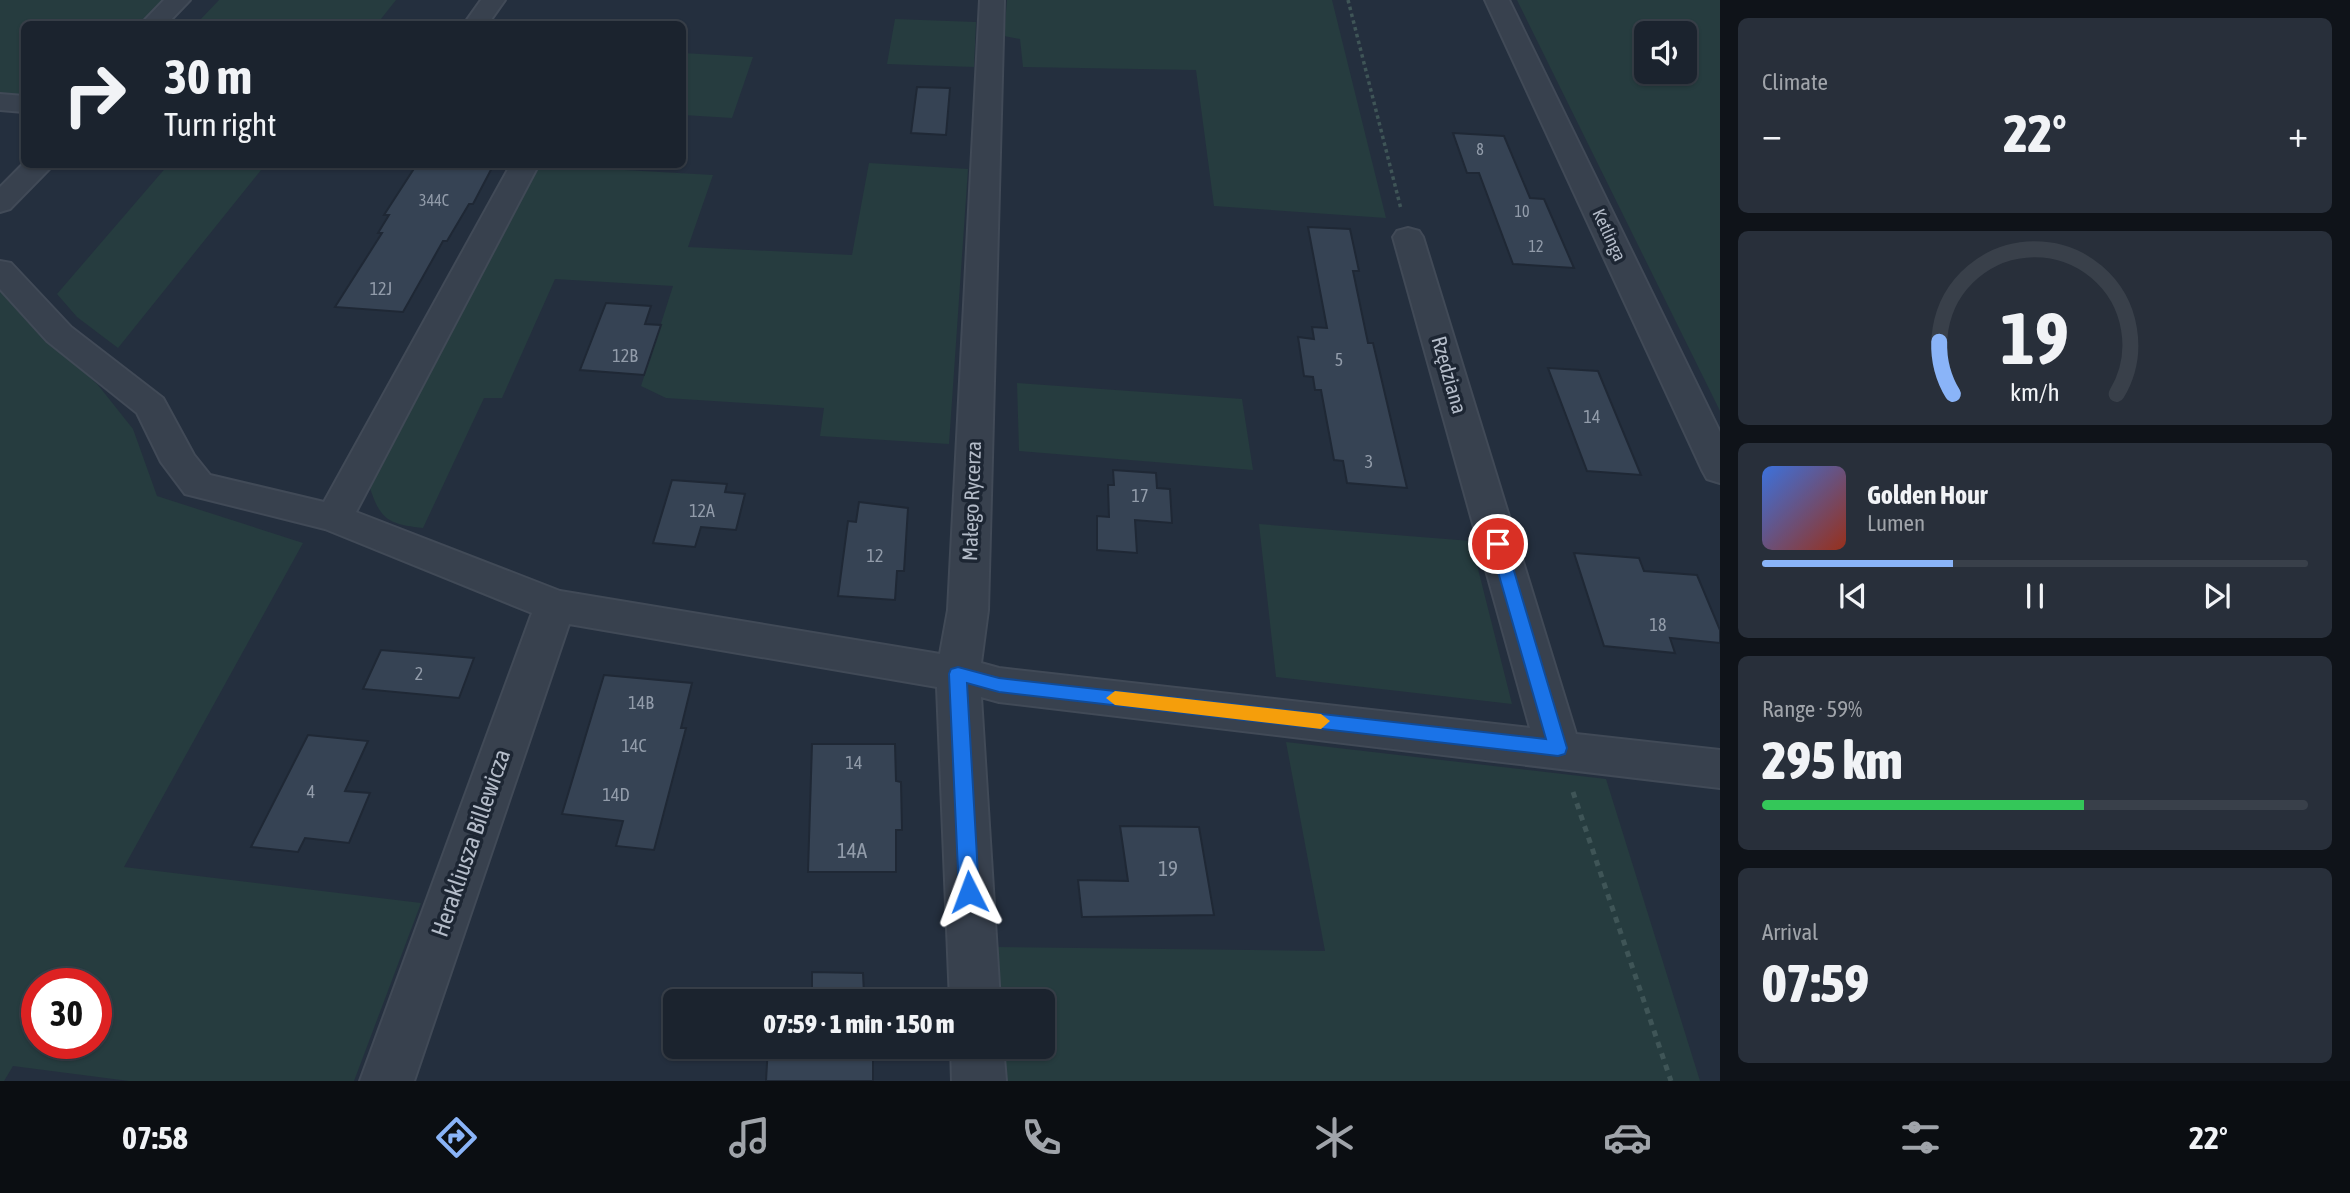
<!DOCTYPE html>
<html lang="en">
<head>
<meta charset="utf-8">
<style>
  :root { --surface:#1b232e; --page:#282f3a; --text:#f1f3f6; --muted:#a0a4aa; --line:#39404a; --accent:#8ab4f8 }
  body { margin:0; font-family:"Asap Condensed",sans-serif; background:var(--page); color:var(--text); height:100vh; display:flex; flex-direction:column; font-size:26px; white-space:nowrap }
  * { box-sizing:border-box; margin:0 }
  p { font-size:23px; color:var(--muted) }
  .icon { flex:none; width:38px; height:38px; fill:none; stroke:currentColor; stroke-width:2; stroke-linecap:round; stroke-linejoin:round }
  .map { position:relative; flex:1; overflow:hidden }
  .details { display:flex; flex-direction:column; gap:18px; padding:18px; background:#0f1319; width:630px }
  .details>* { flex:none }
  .guide { position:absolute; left:21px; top:21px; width:665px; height:147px; border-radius:10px; box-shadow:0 2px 5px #0004,0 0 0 2px var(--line); background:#1b232e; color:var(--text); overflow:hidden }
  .buttons { position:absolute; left:1634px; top:21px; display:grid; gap:14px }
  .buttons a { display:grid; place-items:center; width:63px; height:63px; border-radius:10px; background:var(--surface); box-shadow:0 2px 5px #0004,0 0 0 2px var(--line); font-size:35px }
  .speed { position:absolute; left:21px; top:968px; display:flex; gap:14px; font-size:35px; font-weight:700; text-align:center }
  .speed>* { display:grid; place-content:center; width:91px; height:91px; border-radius:50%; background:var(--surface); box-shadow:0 2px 5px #0004,0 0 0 2px var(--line); line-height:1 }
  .speed .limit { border:10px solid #d22; background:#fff; color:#111 }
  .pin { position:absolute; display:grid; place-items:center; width:60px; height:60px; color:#fff; margin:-30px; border:4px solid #fff; border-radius:50%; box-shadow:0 2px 7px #0007 }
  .me { position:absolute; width:77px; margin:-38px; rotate:357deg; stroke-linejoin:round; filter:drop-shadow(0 0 5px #0008) }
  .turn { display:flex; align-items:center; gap:24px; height:147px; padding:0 28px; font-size:32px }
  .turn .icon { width:91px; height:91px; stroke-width:2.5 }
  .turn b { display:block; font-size:49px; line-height:60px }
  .big { font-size:52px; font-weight:800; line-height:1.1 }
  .details .widget { flex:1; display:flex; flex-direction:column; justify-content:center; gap:10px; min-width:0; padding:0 24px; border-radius:10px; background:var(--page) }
  .details .dial { align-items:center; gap:0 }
  .dial svg { height:182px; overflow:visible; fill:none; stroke:var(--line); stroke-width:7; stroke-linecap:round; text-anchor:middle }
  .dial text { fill:var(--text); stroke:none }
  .song { display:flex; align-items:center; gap:21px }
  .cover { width:84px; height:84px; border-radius:10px; background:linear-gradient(135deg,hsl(220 70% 55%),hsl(10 70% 35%)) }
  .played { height:7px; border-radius:4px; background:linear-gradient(90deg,var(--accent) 35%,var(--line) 35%) }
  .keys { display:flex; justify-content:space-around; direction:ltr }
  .heat { display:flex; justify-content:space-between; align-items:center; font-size:38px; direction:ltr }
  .charge { height:10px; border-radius:5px; background:linear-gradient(90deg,#34c759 59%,var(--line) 0) }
  .trip { position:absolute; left:663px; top:989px; width:392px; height:70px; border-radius:10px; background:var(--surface); box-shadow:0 2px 5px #0004,0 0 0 2px var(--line); font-weight:800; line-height:70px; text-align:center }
  .dock { display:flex; height:112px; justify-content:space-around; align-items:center; background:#0b0e12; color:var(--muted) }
  .dock .icon { width:49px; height:49px }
  .dock .current { color:var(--accent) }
  .dock b { font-size:32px; color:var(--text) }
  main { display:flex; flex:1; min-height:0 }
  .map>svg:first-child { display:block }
  .green { fill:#263c3f; fill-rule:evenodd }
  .building { fill:#364354; stroke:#1f2835; stroke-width:2 }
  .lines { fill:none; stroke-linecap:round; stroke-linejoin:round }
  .minor-casing { stroke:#414a57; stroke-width:4 }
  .path-far1 { stroke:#3f5557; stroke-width:3.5; stroke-dasharray:3.5 3.5; stroke-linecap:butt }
  .path { stroke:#3f5557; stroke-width:5; stroke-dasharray:6 6; stroke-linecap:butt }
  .minor { fill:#38414e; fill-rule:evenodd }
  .route { fill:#1a73e8; stroke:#114b97; stroke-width:2 }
  .slow { fill:#f59e0b }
  .labels { text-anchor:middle; stroke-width:7; stroke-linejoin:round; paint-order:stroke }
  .far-number-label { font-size:16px; fill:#929caa }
  .far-street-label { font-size:18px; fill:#b4bcc9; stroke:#1d2633 }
  .number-label { font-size:18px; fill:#929caa }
  .street-label { font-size:21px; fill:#b4bcc9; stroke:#1d2633 }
  .near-number-label { font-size:21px; fill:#929caa }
  .near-street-label { font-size:24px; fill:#b4bcc9; stroke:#1d2633 }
</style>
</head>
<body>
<main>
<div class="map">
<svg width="1720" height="1081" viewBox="0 0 1720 1081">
  <rect width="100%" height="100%" fill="#242f3e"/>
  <path class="green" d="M 0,0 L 168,0 L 142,24 L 24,24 L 24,97 L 0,96 Z
    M 219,0 L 396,0 L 377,24 L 278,24 L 200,20 Z
    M 1007,0 L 1332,0 L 1386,218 L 1214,206 L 1196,70 L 1023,67 L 1020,39 L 1004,36 Z
    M 1517,0 L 1720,0 L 1720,411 ZM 1647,33 L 1685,33 L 1685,72 L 1647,72 Z
    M 895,19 L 976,22 L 974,67 L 887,64 Z
    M 683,53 L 753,57 L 732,118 L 683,115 Z
    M 869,163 L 968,169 L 949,444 L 820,436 L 824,408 L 666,398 L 641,386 L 673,286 L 555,279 L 502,398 L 484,398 L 423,528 C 388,524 380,520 369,485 L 537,165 L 713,175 L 688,247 L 852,255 Z
    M 168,165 L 265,165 L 118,348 L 77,317 L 57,294 Z
    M 0,290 L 98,385 L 133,429 L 157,496 L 303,543 L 124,867 L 421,903 L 354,1081 L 129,1081 L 13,1066 L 4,1081 L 0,1081 ZM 37,984 L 96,984 L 96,1043 L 37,1043 Z
    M 1017,383 L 1242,399 L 1253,470 L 1019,451 Z
    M 1259,524 L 1471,541 L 1512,704 L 1276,677 Z
    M 1286,742 L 1606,779 L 1700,1081 L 1007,1081 L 1004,1047 L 1043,1046 L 1043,1001 L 1000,1001 L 996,947 L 1325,951 Z"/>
  <path class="building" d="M 917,87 L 950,88 L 946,135 L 911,133 Z
    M 1453,133 L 1504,136 L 1530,198 L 1544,199 L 1574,268 L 1513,264 L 1479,173 L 1467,173 Z
    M 417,164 L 494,164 L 473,204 L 469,204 L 447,241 L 443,241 L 403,312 L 335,307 L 382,233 L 378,233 L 389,215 L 384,215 Z
    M 1308,227 L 1350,229 L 1359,271 L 1353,271 L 1368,343 L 1373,343 L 1407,488 L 1347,483 L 1343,461 L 1334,460 L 1321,390 L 1315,390 L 1313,377 L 1304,376 L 1298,337 L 1314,339 L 1312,327 L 1327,328 Z
    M 606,303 L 651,306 L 645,324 L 661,325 L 644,375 L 580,370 Z
    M 1548,368 L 1598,371 L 1641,475 L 1587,471 Z
    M 1113,470 L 1156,473 L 1157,488 L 1170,489 L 1172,523 L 1135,520 L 1137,553 L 1097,550 L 1097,516 L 1109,517 L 1108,485 L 1114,485 Z
    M 672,480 L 727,484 L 725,492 L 745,494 L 736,530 L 701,527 L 695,547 L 653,543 Z
    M 859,502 L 908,508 L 904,571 L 897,571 L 895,600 L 838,596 L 848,521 L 856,522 Z
    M 1574,553 L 1639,558 L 1644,571 L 1697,575 L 1720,630 L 1720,643 L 1670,638 L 1675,653 L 1604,646 Z
    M 381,650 L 429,654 L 474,658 L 459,698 L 363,689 Z
    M 604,675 L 692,683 L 681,728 L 686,728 L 654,850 L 616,846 L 623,821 L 562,814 Z
    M 308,735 L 368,741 L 345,791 L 370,793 L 349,843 L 305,838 L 298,852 L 251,847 Z
    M 812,744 L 895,744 L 896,781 L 901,782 L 902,830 L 896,830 L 896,872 L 808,872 Z
    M 1120,826 L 1199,827 L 1214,915 L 1082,917 L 1078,880 L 1128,881 Z
    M 812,972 L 863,973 L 864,994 L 873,994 L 873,1001 L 771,1001 L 771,993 L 812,994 Z
    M 768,1046 L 873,1046 L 873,1081 L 766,1081 Z"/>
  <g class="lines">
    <g class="minor-casing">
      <path id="minor" d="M 164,0 L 190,0 L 167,24 L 141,24 Z
        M 481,0 L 505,0 L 488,24 L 464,24 Z
        M 980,0 L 1004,0 L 988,610 L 981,663 L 999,668 L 1530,728 L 1393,237 L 1397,231 L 1408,228 L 1419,231 L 1423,237 L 1576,734 L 1720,750 L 1720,788 L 999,702 L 981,697 L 1000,1001 L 950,1001 L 937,687 L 569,624 L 414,1081 L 360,1081 L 532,613 L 325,529 L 185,494 L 161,462 L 137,413 L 47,341 L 0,289 L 0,261 L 11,263 L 71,327 L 163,398 L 194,455 L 210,475 L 324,502 L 511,164 L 539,164 L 356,512 L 560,591 L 940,654 L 948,610 Z
        M 1485,0 L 1509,0 L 1720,432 L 1720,483 L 1707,479 L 1702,470 Z
        M 0,94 L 24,96 L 24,112 L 0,110 Z
        M 24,163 L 54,164 L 10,209 L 0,212 L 0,187 Z
        M 951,1046 L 1003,1046 L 1006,1081 L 952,1081 Z"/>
    </g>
    <path class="path-far1" d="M 1348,0 L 1401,209"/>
    <path class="path" d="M 1573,792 L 1671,1081"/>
    <use href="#minor" class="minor"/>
  </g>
  <path class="route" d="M 1498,538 L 1506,544 L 1567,748 L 1565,754 L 1558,756 L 999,692 L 967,683 L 979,892 L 976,898 L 969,901 L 962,898 L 959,892 L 949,674 L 951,669 L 958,667 L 999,678 L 1546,739 L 1490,544 Z"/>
  <path class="slow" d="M 1115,691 L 1321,714 L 1330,721 L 1321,729 L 1115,705 L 1106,698 Z"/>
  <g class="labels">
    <g class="far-number-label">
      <text x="1480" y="155">8</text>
      <text x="434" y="206">344C</text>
      <text x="1522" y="217">10</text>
      <text x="1536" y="252">12</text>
    </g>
    <g class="far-street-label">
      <text transform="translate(1609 235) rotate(65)" y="6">Ketlinga</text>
    </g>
    <g class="number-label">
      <text x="381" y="295">12J</text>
      <text x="625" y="362">12B</text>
      <text x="1339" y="366">5</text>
      <text x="1592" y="423">14</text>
      <text x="1369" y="468">3</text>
      <text x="1140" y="502">17</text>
      <text x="702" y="517">12A</text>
      <text x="875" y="562">12</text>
      <text x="1658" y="631">18</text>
      <text x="419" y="680">2</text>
      <text x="641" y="709">14B</text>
      <text x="634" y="752">14C</text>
      <text x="854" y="769">14</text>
      <text x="311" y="798">4</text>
      <text x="616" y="801">14D</text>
    </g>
    <g class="street-label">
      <text transform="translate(1449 375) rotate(74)" y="7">Rzędziana</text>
      <text transform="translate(972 501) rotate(-88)" y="7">Małego Rycerza</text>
    </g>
    <g class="near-number-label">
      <text x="852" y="858">14A</text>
      <text x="1168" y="876">19</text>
    </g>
    <g class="near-street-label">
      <text transform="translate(471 843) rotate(-71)" y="8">Herakliusza Billewicza</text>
    </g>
  </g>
</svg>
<div class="buttons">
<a><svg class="icon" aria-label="sound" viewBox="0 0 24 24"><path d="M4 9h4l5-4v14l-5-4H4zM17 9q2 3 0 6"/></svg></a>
</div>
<div class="speed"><div class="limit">30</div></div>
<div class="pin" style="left:1498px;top:544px;background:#d93025"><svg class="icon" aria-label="arrive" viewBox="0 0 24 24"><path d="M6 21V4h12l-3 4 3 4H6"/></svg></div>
<svg class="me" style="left:969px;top:892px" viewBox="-20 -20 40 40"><path d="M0-17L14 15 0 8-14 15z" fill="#1a73e8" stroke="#fff" stroke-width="4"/></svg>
<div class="trip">07:59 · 1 min · 150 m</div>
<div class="guide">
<div class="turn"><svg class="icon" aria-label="right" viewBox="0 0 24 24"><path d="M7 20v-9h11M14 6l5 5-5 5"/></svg><div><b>30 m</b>Turn right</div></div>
</div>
</div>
<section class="details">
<div class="widget"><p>Climate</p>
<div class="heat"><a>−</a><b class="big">22°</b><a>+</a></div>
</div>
<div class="widget dial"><svg viewBox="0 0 100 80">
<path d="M14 69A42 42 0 1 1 86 69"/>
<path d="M14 69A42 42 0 0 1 8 46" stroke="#8ab4f8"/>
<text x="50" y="56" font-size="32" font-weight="700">19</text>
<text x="50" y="72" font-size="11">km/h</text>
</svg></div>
<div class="widget">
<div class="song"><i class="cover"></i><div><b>Golden Hour</b><p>Lumen</p></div></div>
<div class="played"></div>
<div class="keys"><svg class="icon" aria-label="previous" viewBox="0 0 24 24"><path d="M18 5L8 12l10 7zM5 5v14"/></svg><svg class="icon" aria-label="pause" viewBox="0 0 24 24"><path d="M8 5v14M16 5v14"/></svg><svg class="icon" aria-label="next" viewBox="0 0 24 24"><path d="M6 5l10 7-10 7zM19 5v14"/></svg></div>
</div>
<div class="widget"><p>Range · 59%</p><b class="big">295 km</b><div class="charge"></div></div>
<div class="widget"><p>Arrival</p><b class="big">07:59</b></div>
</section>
</main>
<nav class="dock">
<b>07:58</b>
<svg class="icon current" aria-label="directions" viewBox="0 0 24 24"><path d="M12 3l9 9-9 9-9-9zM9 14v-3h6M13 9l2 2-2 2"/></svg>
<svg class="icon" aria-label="music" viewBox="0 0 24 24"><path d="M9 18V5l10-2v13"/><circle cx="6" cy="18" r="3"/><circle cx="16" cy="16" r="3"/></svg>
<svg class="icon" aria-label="phone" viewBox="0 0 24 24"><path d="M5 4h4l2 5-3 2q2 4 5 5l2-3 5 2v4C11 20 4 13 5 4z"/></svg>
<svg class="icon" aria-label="climate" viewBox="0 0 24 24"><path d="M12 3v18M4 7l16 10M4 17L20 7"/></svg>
<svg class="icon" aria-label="car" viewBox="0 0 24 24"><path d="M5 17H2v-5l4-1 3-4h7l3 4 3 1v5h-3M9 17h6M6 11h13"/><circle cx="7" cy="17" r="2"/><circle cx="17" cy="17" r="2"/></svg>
<svg class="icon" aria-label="filters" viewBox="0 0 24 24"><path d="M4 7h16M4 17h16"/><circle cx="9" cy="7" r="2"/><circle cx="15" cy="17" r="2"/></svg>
<b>22°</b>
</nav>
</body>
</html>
